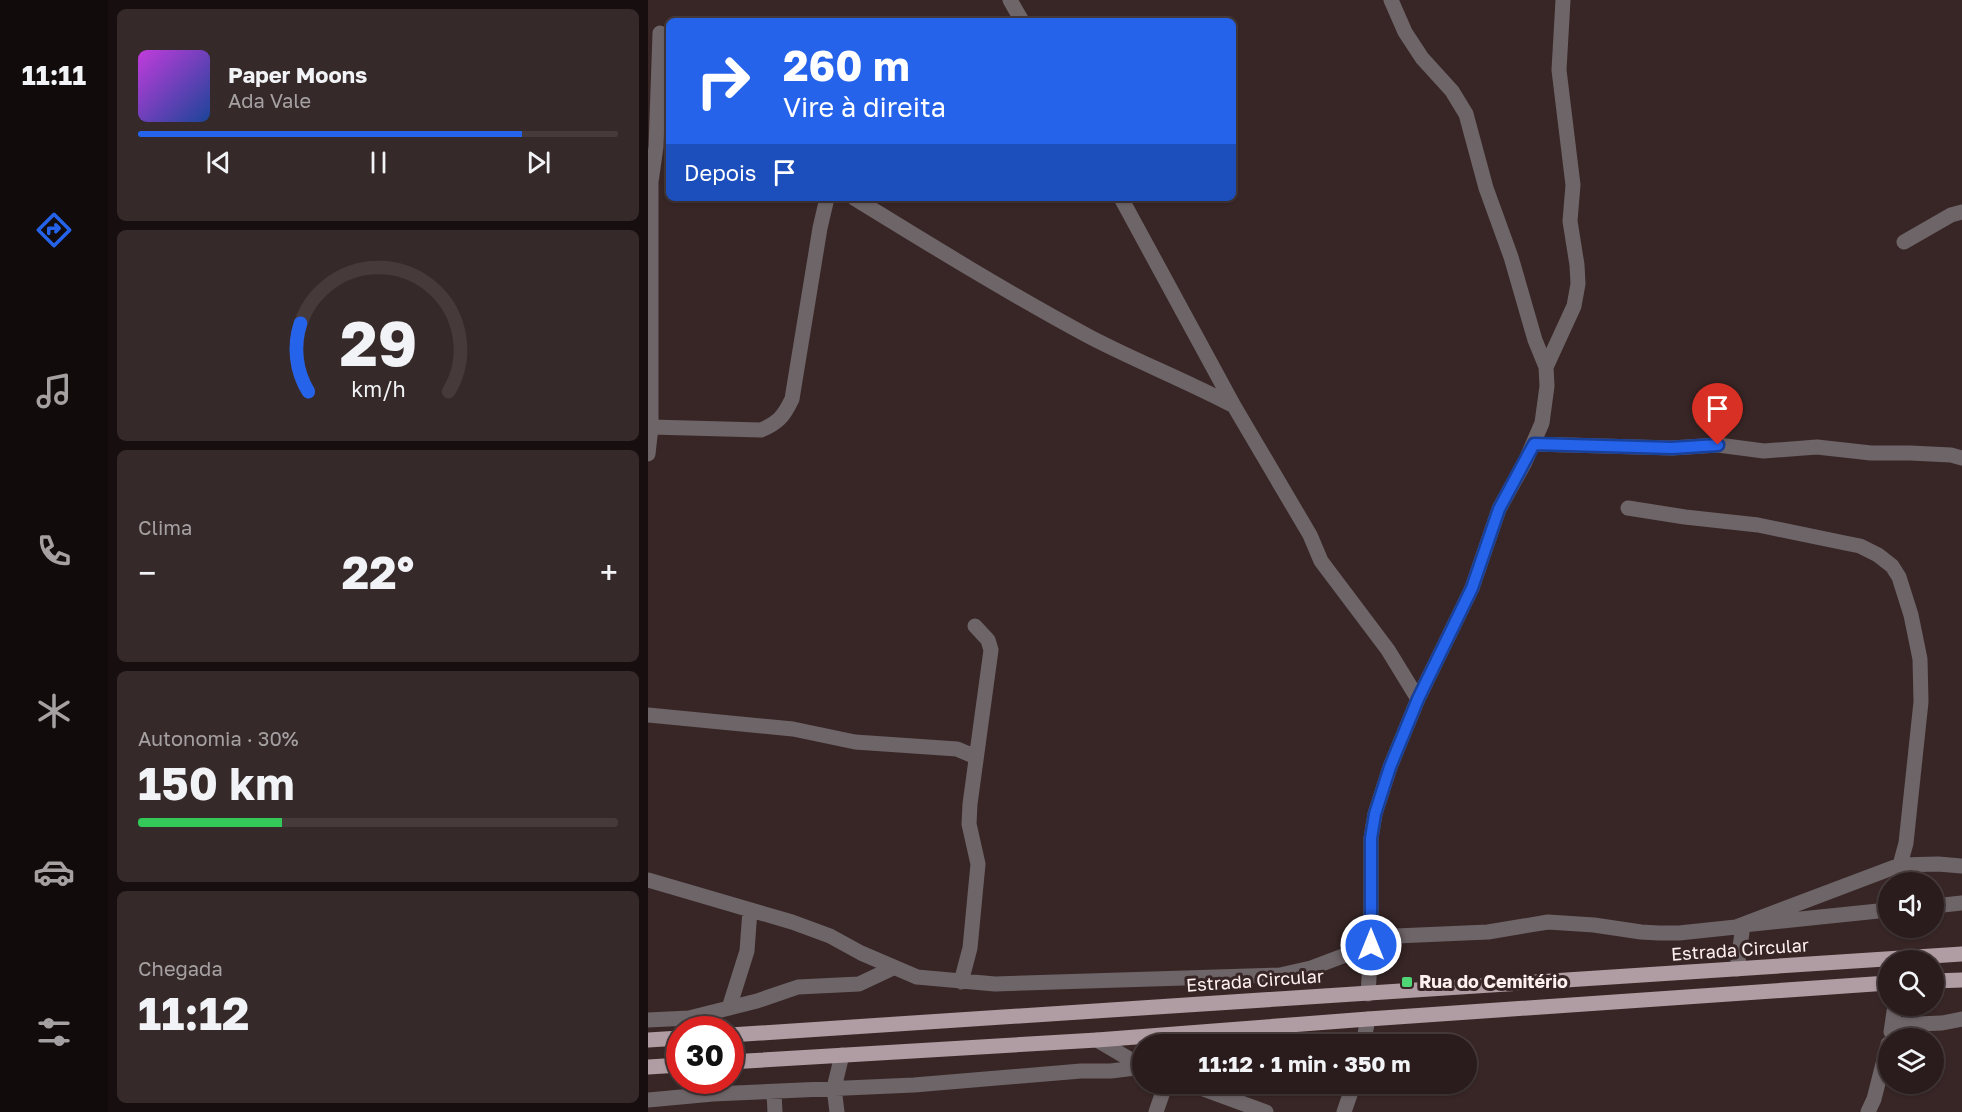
<!DOCTYPE html>
<html lang="pt">
<head>
<meta charset="utf-8">
<style>
  :root { --surface:#2a1c1c; --page:#362929; --text:#f1f3f6; --muted:#a5a1a3; --line:#463a3b; --accent:#2563eb }
  body { margin:0; font-family:"Golos Text",sans-serif; background:var(--page); color:var(--text); height:100vh; display:flex; flex-direction:column; font-size:22px; white-space:nowrap }
  * { box-sizing:border-box; margin:0 }
  p { font-size:20px; color:var(--muted) }
  .icon { flex:none; width:33px; height:33px; fill:none; stroke:currentColor; stroke-width:2; stroke-linecap:round; stroke-linejoin:round }
  .map { position:relative; flex:1; overflow:hidden }
  .sheet { display:flex; flex-direction:column; gap:9px; padding:9px; background:#170f0f; width:540px }
  .sheet>* { flex:none }
  .top-card { position:absolute; left:18px; top:18px; width:570px; height:183px; border-radius:9px; box-shadow:0 2px 4px #0004,0 0 0 2px var(--line); background:#2563eb; color:#fff; overflow:hidden }
  .buttons { position:absolute; left:1230px; top:872px; display:grid; gap:12px }
  .buttons a { display:grid; place-items:center; width:66px; height:66px; border-radius:50%; background:var(--surface); box-shadow:0 2px 4px #0004,0 0 0 2px var(--line); font-size:30px }
  .speed { position:absolute; left:18px; top:1016px; display:flex; gap:12px; font-size:30px; font-weight:700; text-align:center }
  .speed>* { display:grid; place-content:center; width:78px; height:78px; border-radius:50%; background:var(--surface); box-shadow:0 2px 4px #0004,0 0 0 2px var(--line); line-height:1 }
  .speed .limit { border:9px solid #d22; background:#fff; color:#111 }
  .pin { position:absolute; display:grid; place-items:center; width:51px; height:51px; color:#fff; margin:-62px -26px; border-radius:50% 50% 50% 0; rotate:-45deg; box-shadow:0 0 6px #0007 }
  .pin .icon { rotate:45deg }
  .me { position:absolute; width:66px; margin:-33px; rotate:0deg; stroke-linejoin:round; filter:drop-shadow(0 0 4px #0008) }
  .turn { display:flex; align-items:center; gap:21px; height:126px; padding:0 18px; font-size:27px }
  .turn .icon { width:78px; height:78px; stroke-width:2.5 }
  .turn b { display:block; font-size:42px; line-height:51px }
  .then { display:flex; align-items:center; height:57px; padding:0 18px; background:#0003; gap:12px; font-size:22px }
  .big { font-size:45px; font-weight:700; line-height:1.1 }
  .sheet .card { flex:1; display:flex; flex-direction:column; justify-content:center; gap:9px; min-width:0; padding:0 21px; border-radius:9px; background:var(--page) }
  .sheet .dial { align-items:center; gap:0 }
  .dial svg { height:156px; overflow:visible; fill:none; stroke:var(--line); stroke-width:7; stroke-linecap:round; text-anchor:middle }
  .dial text { fill:var(--text); stroke:none }
  .song { display:flex; align-items:center; gap:18px }
  .cover { width:72px; height:72px; border-radius:9px; background:linear-gradient(135deg,hsl(290 70% 55%),hsl(220 70% 35%)) }
  .played { height:6px; border-radius:3px; background:linear-gradient(90deg,var(--accent) 80%,var(--line) 80%) }
  .keys { display:flex; justify-content:space-around; direction:ltr }
  .heat { display:flex; justify-content:space-between; align-items:center; font-size:33px; direction:ltr }
  .charge { height:9px; border-radius:4px; background:linear-gradient(90deg,#34c759 30%,var(--line) 0) }
  .trip { position:absolute; left:484px; top:1034px; width:345px; height:60px; border-radius:30px; background:var(--surface); box-shadow:0 2px 4px #0004,0 0 0 2px var(--line); font-weight:700; line-height:60px; text-align:center }
  main { display:flex; flex:1; min-height:0 }
  .tabs { display:flex; flex-direction:column; width:108px; justify-content:space-around; align-items:center; background:#110b0b; color:var(--muted) }
  .tabs .icon { width:42px; height:42px }
  .tabs .on { color:var(--accent) }
  .tabs b { font-size:27px; color:var(--text) }
  .map>svg:first-child { display:block }
  .lines { fill:none; stroke-linecap:round; stroke-linejoin:round }
  .minor { stroke:#6e6568; stroke-width:15 }
  .major { stroke:#b09da4; stroke-width:15 }
  .route-casing { stroke:#184099; stroke-width:15 }
  .route { stroke:#2563eb; stroke-width:10 }
  .poi-dot { fill:#4fd675; stroke:#382626; stroke-width:2 }
  .labels { text-anchor:middle; stroke-width:6; stroke-linejoin:round; paint-order:stroke }
  .street-label { font-size:18px; fill:#fef1f0; stroke:#382626 }
  .poi-label { font-size:18px; font-weight:bold; fill:#fef1f0; stroke:#382626; text-anchor:start }
</style>
</head>
<body>
<main>
<nav class="tabs">
<b>11:11</b>
<svg class="icon on" aria-label="directions" viewBox="0 0 24 24"><path d="M12 3l9 9-9 9-9-9zM9 14v-3h6M13 9l2 2-2 2"/></svg>
<svg class="icon" aria-label="music" viewBox="0 0 24 24"><path d="M9 18V5l10-2v13"/><circle cx="6" cy="18" r="3"/><circle cx="16" cy="16" r="3"/></svg>
<svg class="icon" aria-label="phone" viewBox="0 0 24 24"><path d="M5 4h4l2 5-3 2q2 4 5 5l2-3 5 2v4C11 20 4 13 5 4z"/></svg>
<svg class="icon" aria-label="climate" viewBox="0 0 24 24"><path d="M12 3v18M4 7l16 10M4 17L20 7"/></svg>
<svg class="icon" aria-label="car" viewBox="0 0 24 24"><path d="M5 17H2v-5l4-1 3-4h7l3 4 3 1v5h-3M9 17h6M6 11h13"/><circle cx="7" cy="17" r="2"/><circle cx="17" cy="17" r="2"/></svg>
<svg class="icon" aria-label="filters" viewBox="0 0 24 24"><path d="M4 7h16M4 17h16"/><circle cx="9" cy="7" r="2"/><circle cx="15" cy="17" r="2"/></svg>
</nav>
<section class="sheet">
<div class="card">
<div class="song"><i class="cover"></i><div><b>Paper Moons</b><p>Ada Vale</p></div></div>
<div class="played"></div>
<div class="keys"><svg class="icon" aria-label="previous" viewBox="0 0 24 24"><path d="M18 5L8 12l10 7zM5 5v14"/></svg><svg class="icon" aria-label="pause" viewBox="0 0 24 24"><path d="M8 5v14M16 5v14"/></svg><svg class="icon" aria-label="next" viewBox="0 0 24 24"><path d="M6 5l10 7-10 7zM19 5v14"/></svg></div>
</div>
<div class="card dial"><svg viewBox="0 0 100 80">
<path d="M14 69A42 42 0 1 1 86 69"/>
<path d="M14 69A42 42 0 0 1 10 34" stroke="#2563eb"/>
<text x="50" y="56" font-size="32" font-weight="700">29</text>
<text x="50" y="72" font-size="11">km/h</text>
</svg></div>
<div class="card"><p>Clima</p>
<div class="heat"><a>−</a><b class="big">22°</b><a>+</a></div>
</div>
<div class="card"><p>Autonomia · 30%</p><b class="big">150 km</b><div class="charge"></div></div>
<div class="card"><p>Chegada</p><b class="big">11:12</b></div>
</section>
<div class="map">
<svg width="1314" height="1112" viewBox="0 0 1314 1112">
  <rect width="100%" height="100%" fill="#382626"/>
  <g class="lines">
    <path class="minor" d="M 362,0 L 374,21
      M 0,182 L 3,182 L 8,147 L 12,33
      M 206,198 C 284,246 362,294 442,337 C 490,362 539,381 586,406
      M 473,198 L 586,406 L 662,535 L 673,561 L 740,650 L 770,699
      M 1256,242 L 1303,215 L 1314,212
      M 898,367 L 926,306 L 930,284 L 929,265 L 922,221 L 925,185 L 911,70 L 915,0
      M 3,427 L 113,430 C 130,423 136,416 144,399 L 172,228 L 179,198
      M 886,444 L 1024,448 L 1070,445 L 1116,451 L 1169,447 L 1223,453 L 1262,453 L 1303,455 L 1314,458
      M 0,454 L 3,427 L 3,182
      M 980,508 L 1037,517 L 1110,525 L 1197,543 L 1212,546 L 1230,555 L 1244,566 L 1251,577 L 1263,615 L 1272,659 L 1273,702 L 1258,843 L 1252,865
      M 0,715 L 145,729 L 207,742 L 309,749 L 328,757
      M 0,880 L 144,922 L 182,936 L 213,953 L 269,977 L 347,984 L 632,975 L 663,968 L 748,936 L 840,932 L 900,922 L 946,925 L 993,932 L 1011,933 L 1031,933 L 1088,927 L 1252,865 L 1290,864 L 1314,866
      M 1286,906 L 1314,903
      M 1089,969 L 1095,925 L 1240,910
      M 313,982 L 322,948 L 330,864 L 321,824 L 322,804 L 343,650 L 340,640 L 327,626
      M 720,994 L 723,945 L 723,838 L 727,814 L 742,767 L 770,699 L 824,588 L 851,509 L 877,462 L 894,423 L 899,386 L 898,367 L 887,340 L 863,257 L 838,188 L 818,114 L 804,91 L 774,58 L 757,32 L 743,0
      M 81,1008 L 99,951 L 102,910
      M 0,1020 L 41,1018 L 109,1001 L 150,987 L 211,984 L 245,968
      M 1244,1025 L 1294,1023 L 1314,1019
      M 1243,1032 L 1247,1005
      M 449,1040 L 495,1067
      M 715,1044 L 720,1019
      M 539,1083 L 618,1112
      M 126,1093 L 127,1112
      M 0,1100 L 65,1094 L 266,1085 L 433,1071 L 463,1071 L 495,1067
      M 189,1112 L 186,1088 L 194,1055
      M 508,1112 L 518,1083
      M 696,1112 L 706,1083
      M 1220,1112 L 1226,1099 L 1240,1044"/>
    <path class="major" d="M 1286,981 L 1314,980
      M 82,1035 L 1314,954
      M 0,1040 L 32,1038
      M 82,1062 L 449,1040 L 720,1019 L 1240,983
      M 0,1067 L 32,1065"/>
  </g>
  <g class="lines">
    <g class="route-casing">
      <path id="route" d="M 723,945 L 723,838 L 727,814 L 742,767 L 770,699 L 824,588 L 851,509 L 886,444 L 1024,448 L 1070,445"/>
    </g>
    <use href="#route" class="route"/>
  </g>
  <rect class="poi-dot" x="753" y="976" width="12" height="12" rx="3"/>
  <g class="labels">
    <g class="street-label">
      <text transform="translate(1092 950) rotate(-4)" y="6">Estrada Circular</text>
      <text transform="translate(607 981) rotate(-4)" y="6">Estrada Circular</text>
    </g>
    <g class="poi-label">
      <text x="771" y="988">Rua do Cemitério</text>
    </g>
  </g>
</svg>
<div class="buttons">
<a><svg class="icon" aria-label="sound" viewBox="0 0 24 24"><path d="M4 9h4l5-4v14l-5-4H4zM17 9q2 3 0 6"/></svg></a>
<a><svg class="icon" aria-label="search" viewBox="0 0 24 24"><circle cx="10" cy="10" r="6"/><path d="M15 15l6 6"/></svg></a>
<a><svg class="icon" aria-label="layers" viewBox="0 0 24 24"><path d="M12 4l9 5-9 5-9-5zM3 14l9 5 9-5"/></svg></a>
</div>
<div class="speed"><div class="limit">30</div></div>
<div class="pin" style="left:1070px;top:445px;background:#d93025"><svg class="icon" aria-label="arrive" viewBox="0 0 24 24"><path d="M6 21V4h12l-3 4 3 4H6"/></svg></div>
<svg class="me" style="left:723px;top:945px" viewBox="-20 -20 40 40"><circle r="17" fill="#2563eb" stroke="#fff" stroke-width="3"/><path d="M0-11L8 9 0 5-8 9z" fill="#fff"/></svg>
<div class="trip">11:12 · 1 min · 350 m</div>
<div class="top-card">
<div class="turn"><svg class="icon" aria-label="right" viewBox="0 0 24 24"><path d="M7 20v-9h11M14 6l5 5-5 5"/></svg><div><b>260 m</b>Vire à direita</div></div>
<div class="then">Depois<svg class="icon" aria-label="arrive" viewBox="0 0 24 24"><path d="M6 21V4h12l-3 4 3 4H6"/></svg></div>
</div>
</div>
</main>
</body>
</html>
